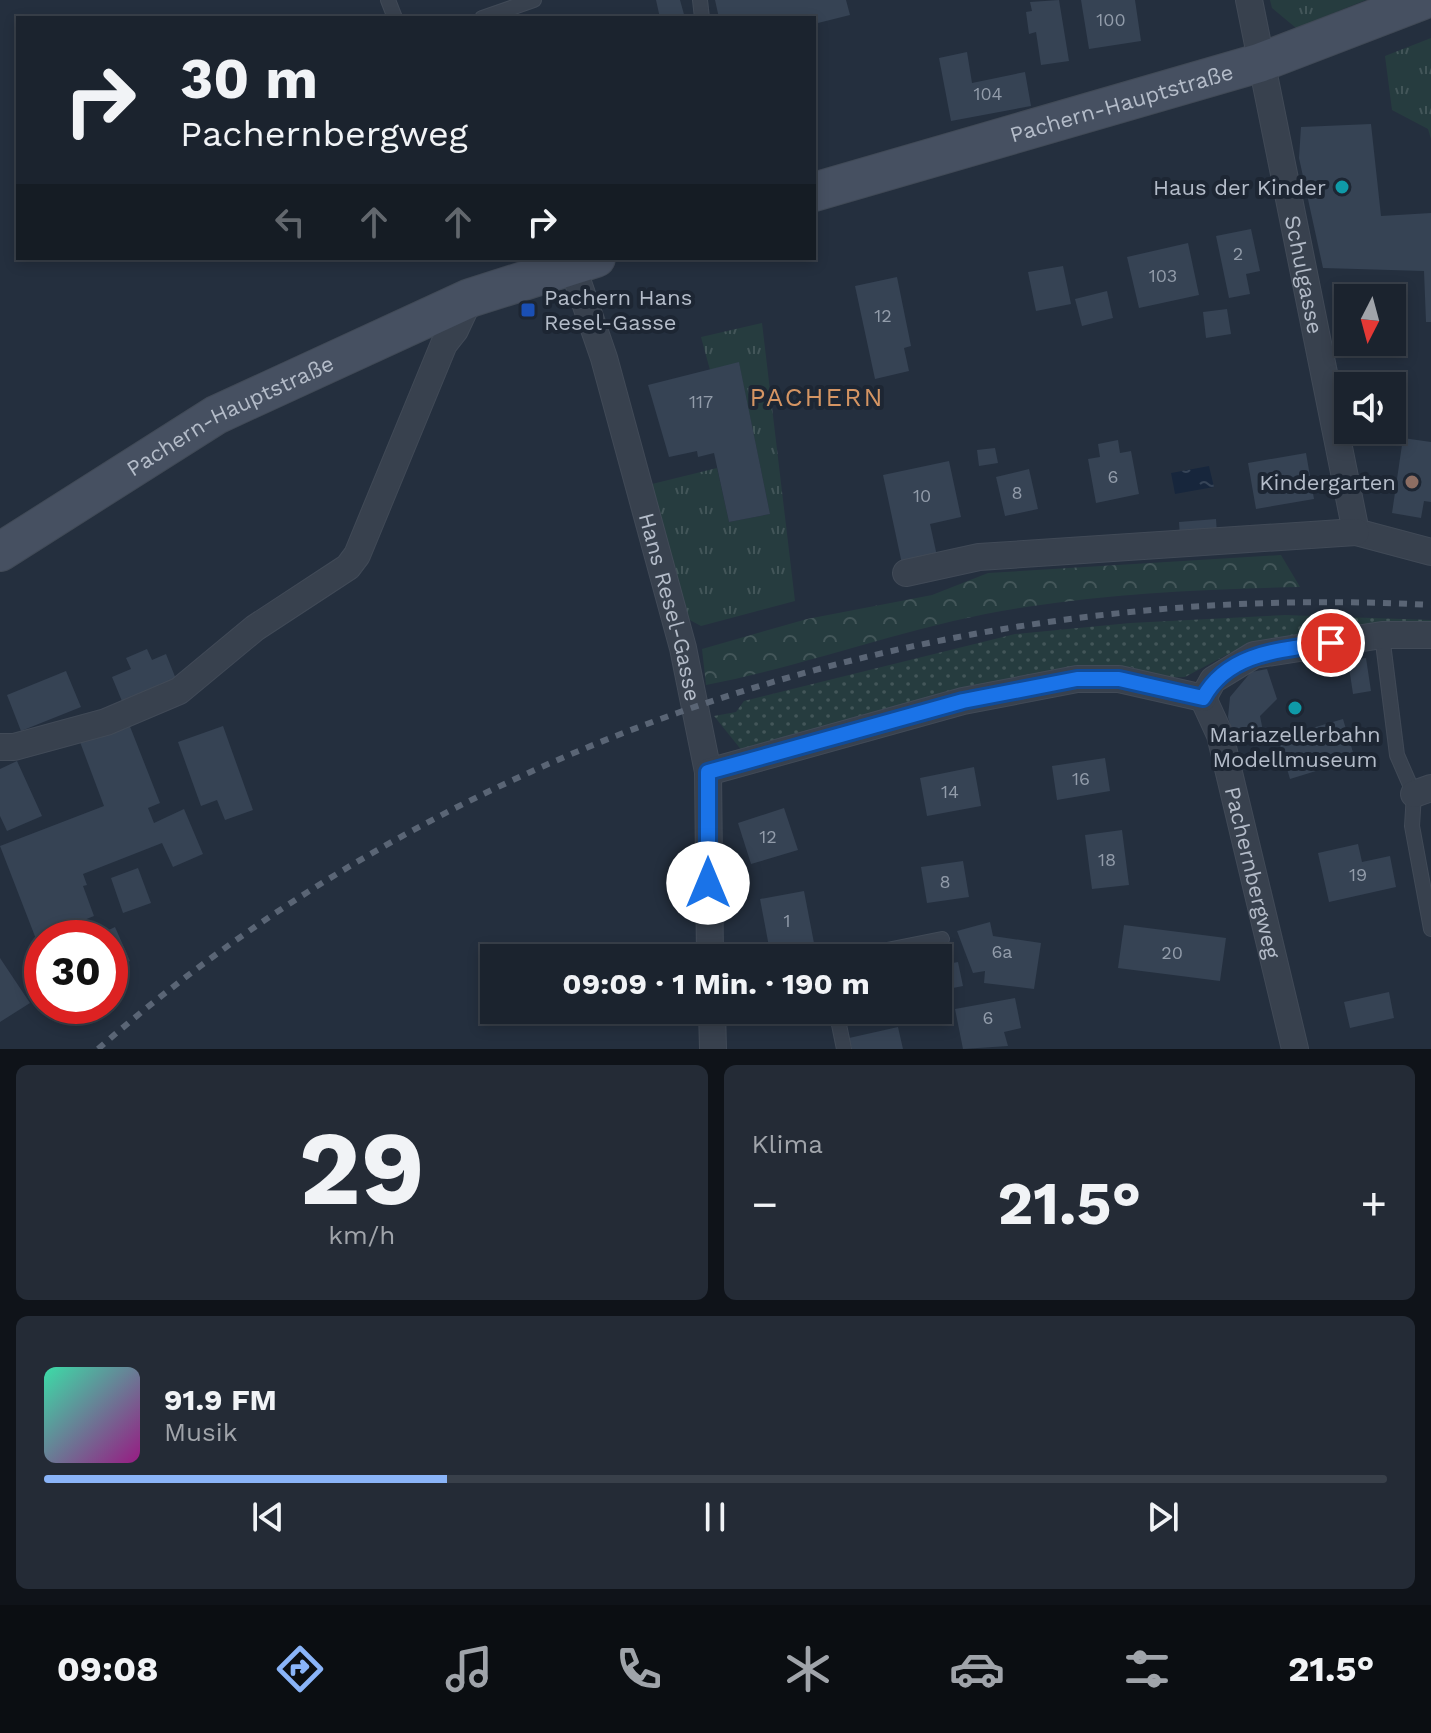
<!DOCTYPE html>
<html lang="de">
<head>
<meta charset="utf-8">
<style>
  :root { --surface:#1b232e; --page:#242b36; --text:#f1f3f6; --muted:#a0a4aa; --line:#39404a; --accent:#8ab4f8 }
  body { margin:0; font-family:"Work Sans",sans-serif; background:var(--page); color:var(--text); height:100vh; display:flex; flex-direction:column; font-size:30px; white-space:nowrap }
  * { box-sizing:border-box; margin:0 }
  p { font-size:26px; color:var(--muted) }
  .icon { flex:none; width:44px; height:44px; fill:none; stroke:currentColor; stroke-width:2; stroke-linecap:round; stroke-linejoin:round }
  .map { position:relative; height:1049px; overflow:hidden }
  .panel { display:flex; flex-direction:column; gap:16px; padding:16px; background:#0f1319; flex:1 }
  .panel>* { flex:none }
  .top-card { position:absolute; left:16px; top:16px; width:800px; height:244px; border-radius:0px; box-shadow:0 4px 12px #0003,0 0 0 2px var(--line); background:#1b232e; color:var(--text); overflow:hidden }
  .needle { width:52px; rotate:186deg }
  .controls { position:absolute; left:1334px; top:284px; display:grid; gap:16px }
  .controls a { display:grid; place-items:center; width:72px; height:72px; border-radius:0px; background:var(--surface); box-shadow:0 4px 12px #0003,0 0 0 2px var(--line); font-size:40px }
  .speed { position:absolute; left:24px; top:920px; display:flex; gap:16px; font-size:40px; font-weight:700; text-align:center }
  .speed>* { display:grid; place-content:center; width:104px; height:104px; border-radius:50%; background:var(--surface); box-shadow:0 4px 12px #0003,0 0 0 2px var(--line); line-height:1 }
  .speed .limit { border:12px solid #d22; background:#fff; color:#111 }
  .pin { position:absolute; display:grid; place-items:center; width:68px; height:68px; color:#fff; margin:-34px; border:4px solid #fff; border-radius:50%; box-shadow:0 2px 8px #0007 }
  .me { position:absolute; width:88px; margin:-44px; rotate:0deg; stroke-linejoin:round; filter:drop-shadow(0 0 6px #0008) }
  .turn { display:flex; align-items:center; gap:28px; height:168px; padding:0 32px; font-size:36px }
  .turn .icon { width:104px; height:104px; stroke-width:2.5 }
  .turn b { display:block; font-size:56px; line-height:68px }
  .lanes { display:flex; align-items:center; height:76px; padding:0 32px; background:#0003; justify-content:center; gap:40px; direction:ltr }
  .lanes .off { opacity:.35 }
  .big { font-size:60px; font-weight:700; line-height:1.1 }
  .panel .card { flex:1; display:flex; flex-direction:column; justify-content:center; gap:12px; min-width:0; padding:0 28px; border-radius:12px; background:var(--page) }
  .panel .dial { align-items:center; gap:0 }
  .dial b { font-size:104px; line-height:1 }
  .song { display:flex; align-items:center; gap:24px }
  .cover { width:96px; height:96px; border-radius:12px; background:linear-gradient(135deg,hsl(160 70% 55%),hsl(310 70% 35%)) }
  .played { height:8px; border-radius:4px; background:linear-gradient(90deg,var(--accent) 30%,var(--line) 30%) }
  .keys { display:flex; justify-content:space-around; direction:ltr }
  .heat { display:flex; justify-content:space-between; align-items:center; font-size:44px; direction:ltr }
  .panel .tiles { flex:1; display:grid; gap:16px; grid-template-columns:1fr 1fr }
  .card:last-child { grid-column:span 2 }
  .trip { position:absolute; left:480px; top:944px; width:472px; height:80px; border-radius:0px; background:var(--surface); box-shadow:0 4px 12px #0003,0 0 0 2px var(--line); font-weight:700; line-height:80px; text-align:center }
  .dock { display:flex; height:128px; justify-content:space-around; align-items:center; background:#0b0e12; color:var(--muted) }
  .dock .icon { width:56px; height:56px }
  .dock .selected { color:var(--accent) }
  .dock b { font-size:36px; color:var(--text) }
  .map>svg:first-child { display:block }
  .grass { fill:url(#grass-dots) }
  .forest { fill:url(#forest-crowns) }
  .park { fill:url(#park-tufts) }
  .water { fill:url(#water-ripples) }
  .building { fill:#364354 }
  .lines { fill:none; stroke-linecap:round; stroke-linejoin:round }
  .lane-casing { stroke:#414a57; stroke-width:16 }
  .street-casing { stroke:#414a57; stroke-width:28 }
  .secondary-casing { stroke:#414a57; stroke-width:40 }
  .lane { stroke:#38414e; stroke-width:14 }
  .street { stroke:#38414e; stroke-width:26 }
  .secondary { stroke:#465061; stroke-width:38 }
  .rail { stroke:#5a6575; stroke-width:6; stroke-dasharray:8 8; stroke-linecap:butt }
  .route-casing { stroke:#114b97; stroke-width:20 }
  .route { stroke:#1a73e8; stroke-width:14 }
  .culture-dot { fill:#0f9aa8; stroke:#1d2633; stroke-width:3 }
  .transit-dot { fill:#1a4fb4; stroke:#1d2633; stroke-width:3 }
  .education-dot { fill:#8d6e63; stroke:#1d2633; stroke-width:3 }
  .labels { text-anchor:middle; stroke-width:8; stroke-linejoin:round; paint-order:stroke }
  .number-label { font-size:18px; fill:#929caa }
  .street-label { font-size:22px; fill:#b4bcc9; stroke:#1d2633 }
  .poi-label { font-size:22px; fill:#b4bcc9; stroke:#1d2633; text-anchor:end }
  .quarter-label { font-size:26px; letter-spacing:2px; fill:#d59563; stroke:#1d2633 }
</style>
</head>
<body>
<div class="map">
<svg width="1431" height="1049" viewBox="0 0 1431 1049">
  <defs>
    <pattern id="grass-dots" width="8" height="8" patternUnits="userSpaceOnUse" patternTransform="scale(2)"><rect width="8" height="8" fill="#263c3f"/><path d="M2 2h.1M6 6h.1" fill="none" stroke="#435659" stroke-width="1.8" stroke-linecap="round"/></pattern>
    <pattern id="forest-crowns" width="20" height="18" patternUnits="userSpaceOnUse" patternTransform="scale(2)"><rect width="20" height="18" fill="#263c3f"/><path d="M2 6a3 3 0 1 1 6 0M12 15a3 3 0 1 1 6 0" fill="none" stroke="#435659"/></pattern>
    <pattern id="park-tufts" width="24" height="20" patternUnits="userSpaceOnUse" patternTransform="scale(2)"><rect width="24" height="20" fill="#263c3f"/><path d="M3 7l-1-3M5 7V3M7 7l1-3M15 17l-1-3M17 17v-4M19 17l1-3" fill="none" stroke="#435659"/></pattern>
    <pattern id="water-ripples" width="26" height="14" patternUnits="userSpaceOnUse" patternTransform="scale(2)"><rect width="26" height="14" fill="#17263c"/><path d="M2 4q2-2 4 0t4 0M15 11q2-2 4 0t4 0" fill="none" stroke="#364457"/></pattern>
  </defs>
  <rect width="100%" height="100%" fill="#242f3e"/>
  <path class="grass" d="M 1285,615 L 1431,620 L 1431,625 L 1362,625 L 1232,652 L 1185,677 L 1163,678 L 1131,667 L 1052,676 L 743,752 L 714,716 L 736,712 L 744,701 L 1015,634 L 1130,623 Z"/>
  <path class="forest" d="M 1281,555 L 1300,587 C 1209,589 1117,593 1026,607 C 917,623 814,664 706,685 L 702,649 L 807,619 L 932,595 L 988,573 Z"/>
  <path class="park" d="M 1270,0 L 1366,0 L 1296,28 L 1272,8 Z
    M 1431,38 L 1431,139 L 1428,129 L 1392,110 L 1385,56 Z
    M 762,323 L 795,601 L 701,626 L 686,618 L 652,484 L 717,468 L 729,522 L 770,514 L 739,363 L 710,370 L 701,337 Z"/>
  <path class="water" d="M 1209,466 L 1214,487 L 1175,494 L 1171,473 Z"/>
  <path class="building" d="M 656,0 L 680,0 L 685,18 L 660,18 Z
    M 715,0 L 846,0 L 850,15 L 814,24 L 814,18 L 719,18 Z
    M 1059,0 L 1069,61 L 1041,65 L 1036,32 L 1029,34 L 1026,12 L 1032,11 L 1030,2 Z
    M 1081,0 L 1135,0 L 1141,41 L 1089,49 Z
    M 967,52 L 972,83 L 1025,72 L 1031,106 L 951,121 L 939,58 Z
    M 1371,124 L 1381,216 L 1431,213 L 1431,322 L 1426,322 L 1424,271 L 1323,268 L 1299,158 L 1301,127 Z
    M 1251,229 L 1260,271 L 1246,274 L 1250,294 L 1229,298 L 1216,236 Z
    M 1188,243 L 1199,295 L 1139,308 L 1127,257 Z
    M 1063,266 L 1071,304 L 1036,311 L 1028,272 Z
    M 897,277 L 911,346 L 904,348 L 909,371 L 875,379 L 855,286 Z
    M 1107,291 L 1113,318 L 1082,326 L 1075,299 Z
    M 1227,309 L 1231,334 L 1206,338 L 1203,312 Z
    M 739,362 L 770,514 L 729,522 L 714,453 L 698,457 L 697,451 L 669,457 L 648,385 Z
    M 1403,438 L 1431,442 L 1431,502 L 1424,501 L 1421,518 L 1392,513 Z
    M 1118,440 L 1120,453 L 1131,451 L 1139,494 L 1096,503 L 1088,459 L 1100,457 L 1098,444 Z
    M 995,448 L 998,463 L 979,466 L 977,450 Z
    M 1306,453 L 1314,499 L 1256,509 L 1248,463 Z
    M 949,461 L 961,517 L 930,524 L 937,556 L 902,564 L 883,475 Z
    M 1029,469 L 1038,509 L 1005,516 L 996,477 Z
    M 1216,519 L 1217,534 L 1180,537 L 1179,522 Z
    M 147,649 L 152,660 L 166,654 L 178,684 L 124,706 L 112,677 L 131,669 L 126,658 Z
    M 1366,658 L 1371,691 L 1353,694 L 1348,660 Z
    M 1267,669 L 1277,699 L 1260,716 L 1263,731 L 1234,739 L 1228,717 L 1230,697 L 1251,672 Z
    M 66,671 L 81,707 L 21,731 L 7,695 Z
    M 1343,719 L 1355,759 L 1290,779 L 1278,738 Z
    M 129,724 L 160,803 L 148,808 L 154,823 L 184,809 L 203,854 L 173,867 L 162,843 L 83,874 L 87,885 L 83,886 L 94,916 L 36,939 L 0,846 L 104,806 L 80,742 Z
    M 223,726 L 253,810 L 225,820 L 217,800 L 201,806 L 178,742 Z
    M 1105,758 L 1110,791 L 1057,800 L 1052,766 Z
    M 17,761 L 42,816 L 7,831 L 0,816 L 0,769 Z
    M 974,767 L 981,806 L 927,816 L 920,778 Z
    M 784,808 L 798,850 L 751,864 L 738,823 Z
    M 1122,830 L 1129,885 L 1092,889 L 1085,835 Z
    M 1358,844 L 1362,862 L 1390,856 L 1396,887 L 1329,902 L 1318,853 Z
    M 963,861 L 969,897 L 927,903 L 921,867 Z
    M 138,868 L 151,903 L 123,913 L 111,878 Z
    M 804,891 L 814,943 L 770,952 L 760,899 Z
    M 990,922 L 993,936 L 1041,943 L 1034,989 L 984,983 L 985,971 L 973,973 L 957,931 Z
    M 1124,925 L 1226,938 L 1220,981 L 1118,968 Z
    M 115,927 L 130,961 L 110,971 L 110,938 L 92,938 Z
    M 0,958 L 30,1003 L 0,1022 Z
    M 958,962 L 963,986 L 938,991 L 938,966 Z
    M 1389,992 L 1394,1018 L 1350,1028 L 1344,1002 Z
    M 1015,998 L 1021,1028 L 1004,1032 L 1008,1046 L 963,1049 L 955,1009 Z
    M 898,1027 L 903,1049 L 852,1049 L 849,1038 Z"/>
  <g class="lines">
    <g class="lane-casing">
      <path id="lane" d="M 388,0 L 395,18
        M 700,0 L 702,18
        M 482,18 L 534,0
        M 1382,635 L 1397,755 L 1414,794 L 1412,826 L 1431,929
        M 847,958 L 942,939
        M 836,1010 L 844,1049"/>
    </g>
    <g class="street-casing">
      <g id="street">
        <path id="s1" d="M 1249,0 L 1356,532 L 1431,552"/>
        <path id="s2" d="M 572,265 L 604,358 L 683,648 L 708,772 L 710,958"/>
        <path d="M 906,573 L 979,557 L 1356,532"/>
        <path id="s3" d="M 1203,698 L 1220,735 L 1295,1049"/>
        <path d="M 1203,698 L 1213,680 L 1254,655 L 1382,635 L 1431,635"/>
        <path d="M 0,747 L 14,747 L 106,722 L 179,691 L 255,628 L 348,567 L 357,555 L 444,344 L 455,330 L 470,298"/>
        <path d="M 708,772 L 963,701 L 1077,679 L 1119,679 L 1203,698"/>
        <path d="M 1414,794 L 1431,788"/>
        <path d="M 712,1010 L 713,1049"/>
      </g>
    </g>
    <g class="secondary-casing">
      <g id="secondary">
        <path id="s4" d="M 814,192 L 1259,63 L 1423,0"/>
        <path id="s5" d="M 0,552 L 216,415 L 470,298 L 596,258"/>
      </g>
    </g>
    <use href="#lane" class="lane"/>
    <use href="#street" class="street"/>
    <use href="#secondary" class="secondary"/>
    <path class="rail" d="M 98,1049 C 460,731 954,579 1431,605"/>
  </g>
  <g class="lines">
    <g class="route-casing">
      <path id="route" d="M 708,883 L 708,772 L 963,701 L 1077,679 L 1119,679 L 1203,698 C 1229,651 1283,650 1331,643"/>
    </g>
    <use href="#route" class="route"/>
  </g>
  <g class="culture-dot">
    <circle cx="1342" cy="187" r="8"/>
    <circle cx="1295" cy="708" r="8"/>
  </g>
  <rect class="transit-dot" x="520" y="302" width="16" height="16" rx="4"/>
  <circle class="education-dot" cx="1412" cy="482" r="8"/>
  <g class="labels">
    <g class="number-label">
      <text x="1111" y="26">100</text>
      <text x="988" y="100">104</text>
      <text x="1238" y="260">2</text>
      <text x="1163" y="282">103</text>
      <text x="883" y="322">12</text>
      <text x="701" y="408">117</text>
      <text x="1113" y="483">6</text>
      <text x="1017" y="499">8</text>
      <text x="922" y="502">10</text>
      <text x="1081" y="785">16</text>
      <text x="950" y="798">14</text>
      <text x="768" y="843">12</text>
      <text x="1107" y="866">18</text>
      <text x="1358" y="881">19</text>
      <text x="945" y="888">8</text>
      <text x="787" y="927">1</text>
      <text x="1002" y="958">6a</text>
      <text x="1172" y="959">20</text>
      <text x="988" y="1024">6</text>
    </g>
    <g class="street-label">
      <text dy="8" stroke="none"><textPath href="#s4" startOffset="320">Pachern-Hauptstraße</textPath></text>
      <text dy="8" stroke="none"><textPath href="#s1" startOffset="280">Schulgasse</textPath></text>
      <text dy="8" stroke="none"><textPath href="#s5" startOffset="268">Pachern-Hauptstraße</textPath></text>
      <text dy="8" stroke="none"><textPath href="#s2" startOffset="356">Hans Resel-Gasse</textPath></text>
      <text dy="8" stroke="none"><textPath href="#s3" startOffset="182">Pachernbergweg</textPath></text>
    </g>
    <g class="poi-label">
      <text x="1326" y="195">Haus der Kinder</text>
      <text x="544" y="305" text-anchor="start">Pachern Hans<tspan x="544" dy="25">Resel-Gasse</tspan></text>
      <text x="1396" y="490">Kindergarten</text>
      <text x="1295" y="742" text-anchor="middle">Mariazellerbahn<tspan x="1295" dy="25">Modellmuseum</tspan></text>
    </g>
    <g class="quarter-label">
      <text x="817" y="406">PACHERN</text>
    </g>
  </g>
</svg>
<div class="controls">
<a><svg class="needle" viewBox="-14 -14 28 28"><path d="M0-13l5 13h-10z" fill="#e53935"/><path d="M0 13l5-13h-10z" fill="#a0a4aa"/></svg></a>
<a><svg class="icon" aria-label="sound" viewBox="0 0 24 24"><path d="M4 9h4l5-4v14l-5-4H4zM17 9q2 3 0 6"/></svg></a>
</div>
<div class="speed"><div class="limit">30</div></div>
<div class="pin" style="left:1331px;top:643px;background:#d93025"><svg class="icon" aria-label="arrive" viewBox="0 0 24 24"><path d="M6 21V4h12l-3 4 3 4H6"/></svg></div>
<svg class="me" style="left:708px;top:883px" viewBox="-20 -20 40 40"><circle r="19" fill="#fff"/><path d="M0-13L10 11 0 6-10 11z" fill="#1a73e8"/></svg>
<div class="trip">09:09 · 1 Min. · 190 m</div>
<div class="top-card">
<div class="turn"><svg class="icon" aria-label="right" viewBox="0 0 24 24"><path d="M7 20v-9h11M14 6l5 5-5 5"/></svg><div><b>30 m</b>Pachernbergweg</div></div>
<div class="lanes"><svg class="icon off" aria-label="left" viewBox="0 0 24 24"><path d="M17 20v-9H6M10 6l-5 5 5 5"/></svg><svg class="icon off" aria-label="ahead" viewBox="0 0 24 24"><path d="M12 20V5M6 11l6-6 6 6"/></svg><svg class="icon off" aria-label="ahead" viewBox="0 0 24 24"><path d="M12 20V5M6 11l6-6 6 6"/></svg><svg class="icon" aria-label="right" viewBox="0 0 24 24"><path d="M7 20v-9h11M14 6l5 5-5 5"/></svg></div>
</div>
</div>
<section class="panel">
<div class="tiles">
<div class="card dial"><b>29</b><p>km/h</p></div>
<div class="card"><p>Klima</p>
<div class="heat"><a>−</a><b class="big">21.5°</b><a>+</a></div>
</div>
<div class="card">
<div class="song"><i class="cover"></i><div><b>91.9 FM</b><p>Musik</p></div></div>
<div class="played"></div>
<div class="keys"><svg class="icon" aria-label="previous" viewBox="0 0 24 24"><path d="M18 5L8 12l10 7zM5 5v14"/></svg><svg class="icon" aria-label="pause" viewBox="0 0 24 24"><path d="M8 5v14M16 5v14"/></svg><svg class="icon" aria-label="next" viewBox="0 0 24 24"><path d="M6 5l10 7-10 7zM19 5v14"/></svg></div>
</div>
</div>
</section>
<nav class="dock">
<b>09:08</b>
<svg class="icon selected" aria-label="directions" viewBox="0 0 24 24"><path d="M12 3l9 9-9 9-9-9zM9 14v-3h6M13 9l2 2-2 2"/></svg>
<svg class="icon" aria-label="music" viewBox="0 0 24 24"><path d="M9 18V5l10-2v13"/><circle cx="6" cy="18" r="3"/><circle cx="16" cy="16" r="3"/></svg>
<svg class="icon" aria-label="phone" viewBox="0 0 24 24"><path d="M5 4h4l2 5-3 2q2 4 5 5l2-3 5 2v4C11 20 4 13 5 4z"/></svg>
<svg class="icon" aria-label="climate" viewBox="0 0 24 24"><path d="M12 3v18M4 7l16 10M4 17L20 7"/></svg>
<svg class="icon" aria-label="car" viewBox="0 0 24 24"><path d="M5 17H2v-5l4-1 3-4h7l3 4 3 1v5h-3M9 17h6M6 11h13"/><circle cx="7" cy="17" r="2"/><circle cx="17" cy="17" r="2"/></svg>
<svg class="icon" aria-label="filters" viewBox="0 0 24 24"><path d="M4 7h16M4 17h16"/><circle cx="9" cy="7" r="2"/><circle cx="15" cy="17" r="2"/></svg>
<b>21.5°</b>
</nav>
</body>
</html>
